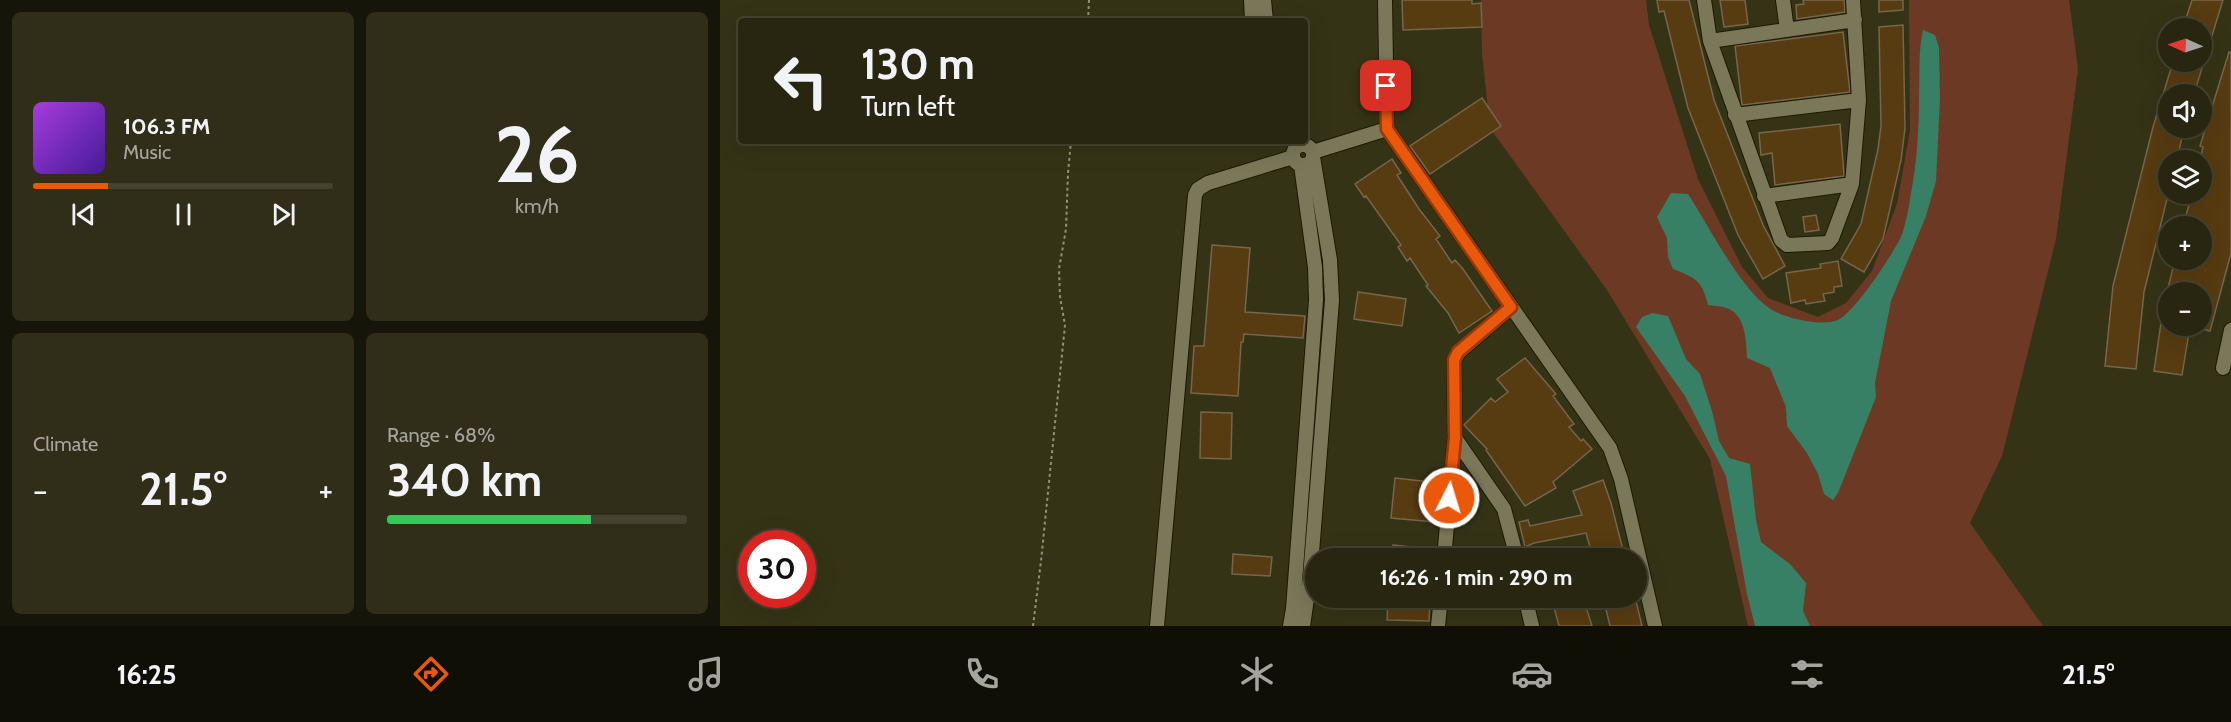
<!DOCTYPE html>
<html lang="en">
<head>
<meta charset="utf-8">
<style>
  :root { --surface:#282610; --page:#302e19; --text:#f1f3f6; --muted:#a5a59f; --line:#444330; --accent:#ea580c }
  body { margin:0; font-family:Cabin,sans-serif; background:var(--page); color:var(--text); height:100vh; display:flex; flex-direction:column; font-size:22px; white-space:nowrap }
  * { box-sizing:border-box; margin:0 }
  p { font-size:20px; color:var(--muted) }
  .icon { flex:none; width:33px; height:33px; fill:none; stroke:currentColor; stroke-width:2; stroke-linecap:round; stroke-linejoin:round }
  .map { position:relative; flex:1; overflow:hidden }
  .side { display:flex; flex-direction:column; gap:12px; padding:12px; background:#161509; width:720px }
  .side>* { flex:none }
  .top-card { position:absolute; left:18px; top:18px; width:570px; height:126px; border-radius:6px; box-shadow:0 6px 24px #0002,0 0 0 2px var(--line); background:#282610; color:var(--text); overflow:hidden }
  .needle { width:39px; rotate:273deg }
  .controls { position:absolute; left:1438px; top:18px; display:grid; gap:12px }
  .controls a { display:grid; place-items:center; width:54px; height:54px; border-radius:50%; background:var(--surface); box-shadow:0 6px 24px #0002,0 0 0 2px var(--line); font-size:30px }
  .speed { position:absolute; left:18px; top:530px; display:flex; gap:12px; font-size:30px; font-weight:700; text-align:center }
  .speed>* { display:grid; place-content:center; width:78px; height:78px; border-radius:50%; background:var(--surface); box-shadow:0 6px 24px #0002,0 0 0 2px var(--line); line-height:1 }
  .speed .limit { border:9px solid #d22; background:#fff; color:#111 }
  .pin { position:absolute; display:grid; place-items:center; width:51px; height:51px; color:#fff; margin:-26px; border-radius:12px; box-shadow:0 3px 9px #0006 }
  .me { position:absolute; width:66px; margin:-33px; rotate:5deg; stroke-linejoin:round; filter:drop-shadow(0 0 4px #0008) }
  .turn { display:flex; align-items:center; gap:21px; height:126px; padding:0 24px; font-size:27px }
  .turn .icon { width:78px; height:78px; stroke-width:2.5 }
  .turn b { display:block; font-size:42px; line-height:51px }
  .big { font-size:45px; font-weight:700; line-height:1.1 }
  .side .tile { flex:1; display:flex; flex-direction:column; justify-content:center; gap:9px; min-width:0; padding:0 21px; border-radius:9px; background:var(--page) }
  .side .dial { align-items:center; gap:0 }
  .dial b { font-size:78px; line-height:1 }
  .song { display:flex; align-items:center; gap:18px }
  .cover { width:72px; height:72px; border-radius:9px; background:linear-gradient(135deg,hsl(280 70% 55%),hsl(260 70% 35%)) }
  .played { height:6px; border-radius:3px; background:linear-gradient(90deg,var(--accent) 25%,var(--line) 25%) }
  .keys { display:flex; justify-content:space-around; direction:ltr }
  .heat { display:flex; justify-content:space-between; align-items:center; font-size:33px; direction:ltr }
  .charge { height:9px; border-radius:4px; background:linear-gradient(90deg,#34c759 68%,var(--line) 0) }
  .side .tiles { flex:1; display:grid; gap:12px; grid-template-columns:repeat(2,1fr) }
  .trip { position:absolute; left:585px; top:548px; width:342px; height:60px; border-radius:30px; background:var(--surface); box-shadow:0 6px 24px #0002,0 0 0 2px var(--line); font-weight:700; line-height:60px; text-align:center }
  .menu { display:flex; height:96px; justify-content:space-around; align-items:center; background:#100f06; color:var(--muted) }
  .menu .icon { width:42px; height:42px }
  .menu .on { color:var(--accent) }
  .menu b { font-size:27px; color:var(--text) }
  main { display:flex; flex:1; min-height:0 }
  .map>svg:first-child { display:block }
  .green { fill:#6c3a24 }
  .water { fill:#378065 }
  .building { fill:#573b11; stroke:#78654b; stroke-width:1.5 }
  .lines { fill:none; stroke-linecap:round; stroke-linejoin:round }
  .minor-casing { stroke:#1c1a00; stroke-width:16 }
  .path { stroke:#92917a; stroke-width:2; stroke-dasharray:3 3; stroke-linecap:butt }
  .minor { stroke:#7a7859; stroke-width:14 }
  .route-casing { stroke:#983908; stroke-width:15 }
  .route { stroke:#ea580c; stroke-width:10 }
</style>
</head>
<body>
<main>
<section class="side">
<div class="tiles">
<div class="tile">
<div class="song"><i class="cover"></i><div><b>106.3 FM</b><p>Music</p></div></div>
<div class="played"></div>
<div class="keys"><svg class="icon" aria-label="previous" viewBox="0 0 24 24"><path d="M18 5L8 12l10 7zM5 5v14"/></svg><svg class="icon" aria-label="pause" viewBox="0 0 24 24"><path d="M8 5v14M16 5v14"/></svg><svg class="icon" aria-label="next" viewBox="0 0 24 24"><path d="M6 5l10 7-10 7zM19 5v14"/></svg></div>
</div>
<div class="tile dial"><b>26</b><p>km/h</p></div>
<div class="tile"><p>Climate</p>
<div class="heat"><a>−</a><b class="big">21.5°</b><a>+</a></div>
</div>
<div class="tile"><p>Range · 68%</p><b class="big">340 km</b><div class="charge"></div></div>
</div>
</section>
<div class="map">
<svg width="1511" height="626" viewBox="0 0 1511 626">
  <rect width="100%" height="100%" fill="#353316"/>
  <path class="green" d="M 761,0 L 926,0 L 929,25 L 978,179 L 1022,267 L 1048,298 L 1098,317 L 1126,303 L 1152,271 L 1177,204 L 1190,130 L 1189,0 L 1349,0 L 1358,69 L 1336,239 L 1282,456 L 1250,523 L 1323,626 L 1028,626 L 990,459 L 887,290 L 770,128 L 762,53 Z"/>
  <path class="water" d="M 1203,30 L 1215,35 L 1219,48 L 1220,98 L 1216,181 L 1206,216 L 1171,301 L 1155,383 L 1156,397 L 1118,493 L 1113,500 L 1104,494 L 1098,474 L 1087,453 L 1067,426 L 1066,407 L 1050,368 L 1027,358 C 1026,342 1026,319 1011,310 C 1005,306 994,306 988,305 C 982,280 976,278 953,269 L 948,257 L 947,238 L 937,217 L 951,193 L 968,194 C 989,226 1019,287 1049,308 C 1063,318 1103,327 1118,320 C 1136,311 1172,255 1181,237 C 1186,224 1189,207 1191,193 C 1197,162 1199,129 1199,98 C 1200,75 1198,52 1203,30 Z
    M 932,313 L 948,316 L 966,359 L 980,374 L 992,411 L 999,441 L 1009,458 L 1030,464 L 1036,520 L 1041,542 L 1070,564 L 1086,583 L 1083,611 L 1090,626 L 1035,626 L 1027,594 L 1006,476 L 965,396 L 916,327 L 922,317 Z"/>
  <path class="building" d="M 682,0 L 752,0 L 752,4 L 761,3 L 762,27 L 683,30 Z
    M 937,0 L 969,0 L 994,100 L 1043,225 L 1065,266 L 1043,279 L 1018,235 L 968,108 L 944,11 L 939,12 Z
    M 1000,0 L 1025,0 L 1028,24 L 1004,27 Z
    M 1083,0 L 1124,0 L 1125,12 L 1077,19 L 1076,5 L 1084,4 Z
    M 1159,0 L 1183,0 L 1183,10 L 1159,12 Z
    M 1472,0 L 1503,0 L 1474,94 L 1449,94 L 1449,128 L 1464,128 L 1457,160 L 1449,160 L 1449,191 L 1424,292 L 1416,369 L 1385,366 L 1393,286 L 1433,127 L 1453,62 L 1482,62 L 1482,28 L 1463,28 Z
    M 1183,25 L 1185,128 L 1181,160 L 1163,239 L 1144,272 L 1121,259 L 1141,224 L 1158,149 L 1161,126 L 1159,27 Z
    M 1123,32 L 1130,92 L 1022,105 L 1015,46 Z
    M 1509,52 L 1511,52 L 1511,253 L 1490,331 L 1482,329 L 1482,292 L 1447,292 L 1455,260 L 1482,260 L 1482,226 L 1463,226 L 1472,194 L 1482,194 L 1482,160 L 1480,160 L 1483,147 L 1480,146 Z
    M 762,98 L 781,126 L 710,174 L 690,146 Z
    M 1120,124 L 1124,176 L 1055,185 L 1052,153 L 1041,155 L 1039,133 Z
    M 672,159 L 681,173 L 677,175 L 699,209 L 720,236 L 716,239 L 732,263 L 735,260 L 743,269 L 772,311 L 739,333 L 728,313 L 706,286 L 708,285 L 690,258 L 687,261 L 678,247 L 681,245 L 646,196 L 644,197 L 635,184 Z
    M 1096,215 L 1099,230 L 1085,232 L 1083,217 Z
    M 492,245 L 530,248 L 525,312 L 585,316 L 583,338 L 524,334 L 523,342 L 521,342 L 518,396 L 471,393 L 474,346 L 484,346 Z
    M 1118,261 L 1122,286 L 1114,287 L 1114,292 L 1103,294 L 1105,301 L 1086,304 L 1085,300 L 1071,303 L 1066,273 L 1101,268 L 1100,264 Z
    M 638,292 L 686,299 L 682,326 L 634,319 Z
    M 1444,302 L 1449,303 L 1449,326 L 1470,326 L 1462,375 L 1434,371 Z
    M 805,358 L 836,394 L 833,396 L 854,424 L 849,427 L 861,441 L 863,439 L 872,449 L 833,482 L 836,488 L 805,506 L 766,450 L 767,449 L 744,425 L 771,398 L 775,402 L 788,392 L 777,379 Z
    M 481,412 L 512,413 L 511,459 L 480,458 Z
    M 675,478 L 719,483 L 715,522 L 671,518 Z
    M 883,480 L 891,503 L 905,558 L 873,558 L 866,533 L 814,543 L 805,547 L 799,522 L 808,520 L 810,526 L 862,515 L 853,491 Z
    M 673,545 L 711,549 L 710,558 L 672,558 Z
    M 513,554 L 552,557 L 550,576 L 512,574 Z
    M 842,597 L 863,597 L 872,626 L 839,626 L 832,600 Z
    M 883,597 L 915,597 L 922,626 L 890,626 Z
    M 668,600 L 710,601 L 709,621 L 667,620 Z"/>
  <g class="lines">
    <g class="minor-casing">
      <path id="minor" d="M 531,0 L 532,21
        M 544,0 L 546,21
        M 665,0 L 667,129 L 890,448 L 901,479 L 935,626
        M 984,0 L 990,41 L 1061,240 L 1067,245 L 1108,243 L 1112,238 L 1132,184 L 1139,100 L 1133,0
        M 1063,0 L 1067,30
        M 990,41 L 1135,20
        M 1015,115 L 1139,100
        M573 155a10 10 0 1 1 20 0a10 10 0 1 1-20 0Z
        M 593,152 L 667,129
        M 1044,196 L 1132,184
        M 1503,368 L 1511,330
        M 735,438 L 784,509 L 797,558
        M 724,558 L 735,438 L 734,361 L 738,353 L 791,307
        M 805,597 L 812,626
        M 437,626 L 475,195 L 478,189 L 488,183 L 573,157
        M 570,626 L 573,609 L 596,300 L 595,267 L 581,165
        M 583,626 L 590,578 L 612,300 L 610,260 L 593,157
        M 718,626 L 721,597"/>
    </g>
    <path class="path" d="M 368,21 L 369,0
      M 313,626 L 321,561 L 345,325 L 340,297 L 339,269 L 346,229 L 348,173 L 351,141"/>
    <use href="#minor" class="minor"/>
  </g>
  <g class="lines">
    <g class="route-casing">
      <path id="route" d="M 666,86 L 667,129 L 791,307 L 738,352 L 734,360 L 735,438 L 729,498"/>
    </g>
    <use href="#route" class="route"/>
  </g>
</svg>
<div class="controls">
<a><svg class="needle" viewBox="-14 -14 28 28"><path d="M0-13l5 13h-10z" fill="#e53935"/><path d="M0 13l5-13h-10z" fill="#a5a59f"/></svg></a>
<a><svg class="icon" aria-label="sound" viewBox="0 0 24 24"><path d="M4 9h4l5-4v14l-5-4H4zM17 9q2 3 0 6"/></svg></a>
<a><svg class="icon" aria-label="layers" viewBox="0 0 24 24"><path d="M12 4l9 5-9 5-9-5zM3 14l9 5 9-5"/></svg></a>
<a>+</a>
<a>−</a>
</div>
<div class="speed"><div class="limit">30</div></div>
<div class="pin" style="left:666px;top:86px;background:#d93025"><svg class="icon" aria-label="arrive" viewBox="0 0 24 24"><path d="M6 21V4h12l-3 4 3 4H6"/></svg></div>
<svg class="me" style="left:729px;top:498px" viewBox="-20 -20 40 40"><circle r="17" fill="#ea580c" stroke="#fff" stroke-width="3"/><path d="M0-11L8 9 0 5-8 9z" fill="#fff"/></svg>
<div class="trip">16:26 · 1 min · 290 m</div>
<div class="top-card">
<div class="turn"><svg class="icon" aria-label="left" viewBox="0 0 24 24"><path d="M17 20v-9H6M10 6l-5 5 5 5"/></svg><div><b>130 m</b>Turn left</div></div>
</div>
</div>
</main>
<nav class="menu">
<b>16:25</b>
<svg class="icon on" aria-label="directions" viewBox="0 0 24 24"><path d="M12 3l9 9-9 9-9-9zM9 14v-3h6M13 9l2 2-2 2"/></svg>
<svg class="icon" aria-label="music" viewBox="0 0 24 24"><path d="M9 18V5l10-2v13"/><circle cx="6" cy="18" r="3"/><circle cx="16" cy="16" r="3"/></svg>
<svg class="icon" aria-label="phone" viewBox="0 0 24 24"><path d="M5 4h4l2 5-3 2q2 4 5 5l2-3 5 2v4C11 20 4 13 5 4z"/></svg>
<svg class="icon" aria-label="climate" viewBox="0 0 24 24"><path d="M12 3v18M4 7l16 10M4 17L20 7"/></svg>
<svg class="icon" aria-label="car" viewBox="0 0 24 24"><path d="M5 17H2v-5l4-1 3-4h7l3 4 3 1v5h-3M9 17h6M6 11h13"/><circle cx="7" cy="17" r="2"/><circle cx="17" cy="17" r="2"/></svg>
<svg class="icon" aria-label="filters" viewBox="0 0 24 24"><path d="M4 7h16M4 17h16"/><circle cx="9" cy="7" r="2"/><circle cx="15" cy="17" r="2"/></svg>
<b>21.5°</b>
</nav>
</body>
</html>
